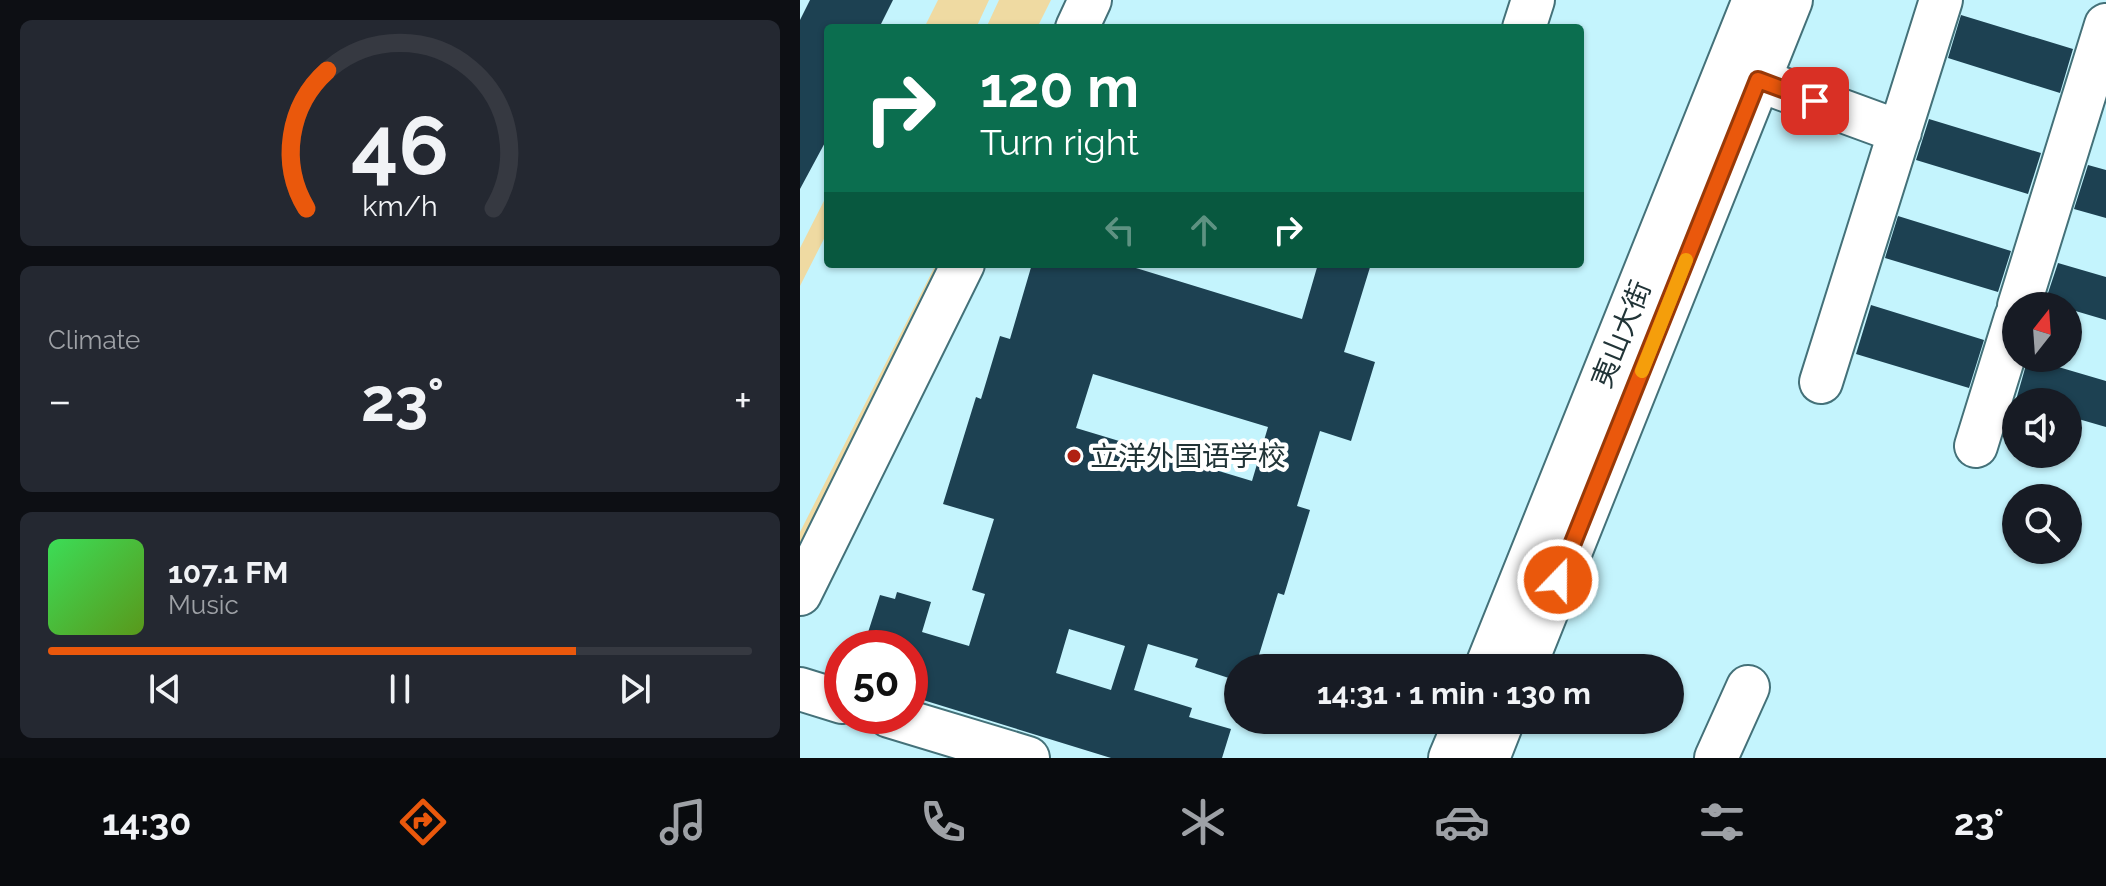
<!DOCTYPE html>
<html lang="en">
<head>
<meta charset="utf-8">
<style>
  :root { --surface:#171b24; --page:#242831; --text:#f1f3f6; --muted:#9ea1a6; --line:#363941; --accent:#ea580c }
  body { margin:0; font-family:Raleway,"Noto Sans SC",sans-serif; background:var(--page); color:var(--text); height:100vh; display:flex; flex-direction:column; font-size:30px; white-space:nowrap }
  * { box-sizing:border-box; margin:0 }
  p { font-size:26px; color:var(--muted) }
  .icon { flex:none; width:44px; height:44px; fill:none; stroke:currentColor; stroke-width:2; stroke-linecap:round; stroke-linejoin:round }
  .map { position:relative; flex:1; overflow:hidden }
  .panel { display:flex; flex-direction:column; gap:20px; padding:20px; background:#0d0f14; width:800px }
  .panel>* { flex:none }
  .guide { position:absolute; left:24px; top:24px; width:760px; height:244px; border-radius:8px; box-shadow:0 2px 6px #0004; background:#0b6e4f; color:#fff; overflow:hidden }
  .needle { width:52px; rotate:17deg }
  .controls { position:absolute; left:1202px; top:292px; display:grid; gap:16px }
  .controls a { display:grid; place-items:center; width:80px; height:80px; border-radius:50%; background:var(--surface); box-shadow:0 2px 6px #0004; font-size:40px }
  .speed { position:absolute; left:24px; top:630px; display:flex; gap:16px; font-size:40px; font-weight:700; text-align:center }
  .speed>* { display:grid; place-content:center; width:104px; height:104px; border-radius:50%; background:var(--surface); box-shadow:0 2px 6px #0004; line-height:1 }
  .speed .limit { border:12px solid #d22; background:#fff; color:#111 }
  .pin { position:absolute; display:grid; place-items:center; width:68px; height:68px; color:#fff; margin:-34px; border-radius:16px; box-shadow:0 4px 12px #0006 }
  .me { position:absolute; width:88px; margin:-44px; rotate:22deg; stroke-linejoin:round; filter:drop-shadow(0 0 6px #0008) }
  .turn { display:flex; align-items:center; gap:28px; height:168px; padding:0 24px; font-size:36px }
  .turn .icon { width:104px; height:104px; stroke-width:2.5 }
  .turn b { display:block; font-size:56px; line-height:68px }
  .lanes { display:flex; align-items:center; height:76px; padding:0 24px; background:#0003; justify-content:center; gap:40px; direction:ltr }
  .lanes .off { opacity:.35 }
  .big { font-size:60px; font-weight:700; line-height:1.1 }
  .panel .widget { flex:1; display:flex; flex-direction:column; justify-content:center; gap:12px; min-width:0; padding:0 28px; border-radius:12px; background:var(--page) }
  .panel .dial { align-items:center; gap:0 }
  .dial svg { height:208px; overflow:visible; fill:none; stroke:var(--line); stroke-width:7; stroke-linecap:round; text-anchor:middle }
  .dial text { fill:var(--text); stroke:none }
  .song { display:flex; align-items:center; gap:24px }
  .cover { width:96px; height:96px; border-radius:12px; background:linear-gradient(135deg,hsl(130 70% 55%),hsl(90 70% 35%)) }
  .played { height:8px; border-radius:4px; background:linear-gradient(90deg,var(--accent) 75%,var(--line) 75%) }
  .keys { display:flex; justify-content:space-around; direction:ltr }
  .heat { display:flex; justify-content:space-between; align-items:center; font-size:44px; direction:ltr }
  .trip { position:absolute; left:424px; top:654px; width:460px; height:80px; border-radius:40px; background:var(--surface); box-shadow:0 2px 6px #0004; font-weight:700; line-height:80px; text-align:center }
  .tab-bar { display:flex; height:128px; justify-content:space-around; align-items:center; background:#090b0e; color:var(--muted) }
  .tab-bar .icon { width:56px; height:56px }
  .tab-bar .active { color:var(--accent) }
  .tab-bar b { font-size:36px; color:var(--text) }
  main { display:flex; flex:1; min-height:0 }
  .map>svg:first-child { display:block }
  .green { fill:#efdaa2 }
  .building { fill:#1d4152; fill-rule:evenodd }
  .lines { fill:none; stroke-linecap:round; stroke-linejoin:round }
  .minor-casing { stroke:#447179; stroke-width:46 }
  .major-casing { stroke:#447179; stroke-width:48 }
  .minor { stroke:#fff; stroke-width:42 }
  .major { stroke:#fff; stroke-width:44 }
  .route-casing { stroke:#983908; stroke-width:20 }
  .route { stroke:#ea580c; stroke-width:14 }
  .slow { stroke:#f59e0b; stroke-width:14 }
  .poi-dot { fill:#b02112; stroke:#fff; stroke-width:3 }
  .labels { text-anchor:middle; stroke-width:8; stroke-linejoin:round; paint-order:stroke }
  .street-label { font-size:28px; fill:#213437; stroke:#fff }
  .poi-label { font-size:28px; fill:#213437; stroke:#fff; text-anchor:start }
</style>
</head>
<body>
<main>
<section class="panel">
<div class="widget dial"><svg viewBox="0 0 100 80">
<path d="M14 69A42 42 0 1 1 86 69"/>
<path d="M14 69A42 42 0 0 1 22 16" stroke="#ea580c"/>
<text x="50" y="56" font-size="32" font-weight="700">46</text>
<text x="50" y="72" font-size="11">km/h</text>
</svg></div>
<div class="widget"><p>Climate</p>
<div class="heat"><a>−</a><b class="big">23°</b><a>+</a></div>
</div>
<div class="widget">
<div class="song"><i class="cover"></i><div><b>107.1 FM</b><p>Music</p></div></div>
<div class="played"></div>
<div class="keys"><svg class="icon" aria-label="previous" viewBox="0 0 24 24"><path d="M18 5L8 12l10 7zM5 5v14"/></svg><svg class="icon" aria-label="pause" viewBox="0 0 24 24"><path d="M8 5v14M16 5v14"/></svg><svg class="icon" aria-label="next" viewBox="0 0 24 24"><path d="M6 5l10 7-10 7zM19 5v14"/></svg></div>
</div>
</section>
<div class="map">
<svg width="1306" height="758" viewBox="0 0 1306 758">
  <rect width="100%" height="100%" fill="#c4f4fd"/>
  <path class="green" d="M 138,0 L 189,0 L 176,28 L 124,28 Z
    M 199,0 L 251,0 L 237,28 L 186,28 Z
    M 28,193 L 28,231 L 0,286 L 0,248 Z
    M 136,264 L 155,264 L 0,569 L 0,532 Z"/>
  <path class="building" d="M 10,0 L 93,0 L 79,28 L 28,28 L 28,137 L 0,189 L 0,20 Z
    M 1161,15 L 1273,49 L 1260,93 L 1148,58 Z
    M 1129,119 L 1241,153 L 1228,194 L 1116,160 Z
    M 1288,165 L 1306,170 L 1306,218 L 1274,209 Z
    M 1098,216 L 1211,251 L 1198,292 L 1085,258 Z
    M 1258,263 L 1306,277 L 1306,320 L 1245,302 Z
    M 232,264 L 323,264 L 502,319 L 518,264 L 571,264 L 544,352 L 575,362 L 551,441 L 520,431 L 497,506 L 510,510 L 484,595 L 478,593 L 455,668 L 438,668 L 438,681 L 395,667 L 398,659 L 348,644 L 334,690 L 392,708 L 389,717 L 431,729 L 422,758 L 311,758 L 110,696 L 110,648 L 63,648 L 80,595 L 95,599 L 97,592 L 131,602 L 122,632 L 169,646 L 185,594 L 172,590 L 194,519 L 143,504 L 176,397 L 181,399 L 200,336 L 210,339 ZM 293,374 L 468,427 L 452,481 L 276,428 ZM 269,629 L 325,646 L 311,690 L 256,673 Z
    M 1071,305 L 1184,340 L 1169,388 L 1056,354 Z
    M 1228,358 L 1306,381 L 1306,427 L 1268,416 L 1268,402 L 1216,400 Z"/>
  <g class="lines">
    <g class="minor-casing">
      <path id="minor" d="M 277,28 L 290,0
        M 724,28 L 733,0
        M 958,80 L 1100,132
        M 1219,306 L 1306,25
        M 1021,382 L 1141,0
        M 1176,446 L 1216,317
        M 0,594 L 163,264
        M 0,689 L 42,702
        M 89,716 L 228,758
        M 916,758 L 948,687"/>
    </g>
    <g class="major-casing">
      <path id="major" d="M 687,668 L 955,0
        M 723,668 L 990,0
        M 651,758 L 667,720
        M 687,758 L 702,720"/>
    </g>
    <use href="#minor" class="minor"/>
    <use href="#major" class="major"/>
  </g>
  <g class="lines">
    <g class="route-casing">
      <path id="route" d="M 758,580 L 958,80 L 1015,101"/>
    </g>
    <use href="#route" class="route"/>
    <path class="slow" d="M 842,371 L 886,260"/>
  </g>
  <circle class="poi-dot" cx="274" cy="456" r="8"/>
  <g class="labels">
    <g class="street-label">
      <text transform="translate(821 334) rotate(-68)" y="10">夷山大街</text>
    </g>
    <g class="poi-label">
      <text x="290" y="466">立洋外国语学校</text>
    </g>
  </g>
</svg>
<div class="controls">
<a><svg class="needle" viewBox="-14 -14 28 28"><path d="M0-13l5 13h-10z" fill="#e53935"/><path d="M0 13l5-13h-10z" fill="#9ea1a6"/></svg></a>
<a><svg class="icon" aria-label="sound" viewBox="0 0 24 24"><path d="M4 9h4l5-4v14l-5-4H4zM17 9q2 3 0 6"/></svg></a>
<a><svg class="icon" aria-label="search" viewBox="0 0 24 24"><circle cx="10" cy="10" r="6"/><path d="M15 15l6 6"/></svg></a>
</div>
<div class="speed"><div class="limit">50</div></div>
<div class="pin" style="left:1015px;top:101px;background:#d93025"><svg class="icon" aria-label="arrive" viewBox="0 0 24 24"><path d="M6 21V4h12l-3 4 3 4H6"/></svg></div>
<svg class="me" style="left:758px;top:580px" viewBox="-20 -20 40 40"><circle r="17" fill="#ea580c" stroke="#fff" stroke-width="3"/><path d="M0-11L8 9 0 5-8 9z" fill="#fff"/></svg>
<div class="trip">14:31 · 1 min · 130 m</div>
<div class="guide">
<div class="turn"><svg class="icon" aria-label="right" viewBox="0 0 24 24"><path d="M7 20v-9h11M14 6l5 5-5 5"/></svg><div><b>120 m</b>Turn right</div></div>
<div class="lanes"><svg class="icon off" aria-label="left" viewBox="0 0 24 24"><path d="M17 20v-9H6M10 6l-5 5 5 5"/></svg><svg class="icon off" aria-label="ahead" viewBox="0 0 24 24"><path d="M12 20V5M6 11l6-6 6 6"/></svg><svg class="icon" aria-label="right" viewBox="0 0 24 24"><path d="M7 20v-9h11M14 6l5 5-5 5"/></svg></div>
</div>
</div>
</main>
<nav class="tab-bar">
<b>14:30</b>
<svg class="icon active" aria-label="directions" viewBox="0 0 24 24"><path d="M12 3l9 9-9 9-9-9zM9 14v-3h6M13 9l2 2-2 2"/></svg>
<svg class="icon" aria-label="music" viewBox="0 0 24 24"><path d="M9 18V5l10-2v13"/><circle cx="6" cy="18" r="3"/><circle cx="16" cy="16" r="3"/></svg>
<svg class="icon" aria-label="phone" viewBox="0 0 24 24"><path d="M5 4h4l2 5-3 2q2 4 5 5l2-3 5 2v4C11 20 4 13 5 4z"/></svg>
<svg class="icon" aria-label="climate" viewBox="0 0 24 24"><path d="M12 3v18M4 7l16 10M4 17L20 7"/></svg>
<svg class="icon" aria-label="car" viewBox="0 0 24 24"><path d="M5 17H2v-5l4-1 3-4h7l3 4 3 1v5h-3M9 17h6M6 11h13"/><circle cx="7" cy="17" r="2"/><circle cx="17" cy="17" r="2"/></svg>
<svg class="icon" aria-label="filters" viewBox="0 0 24 24"><path d="M4 7h16M4 17h16"/><circle cx="9" cy="7" r="2"/><circle cx="15" cy="17" r="2"/></svg>
<b>23°</b>
</nav>
</body>
</html>
